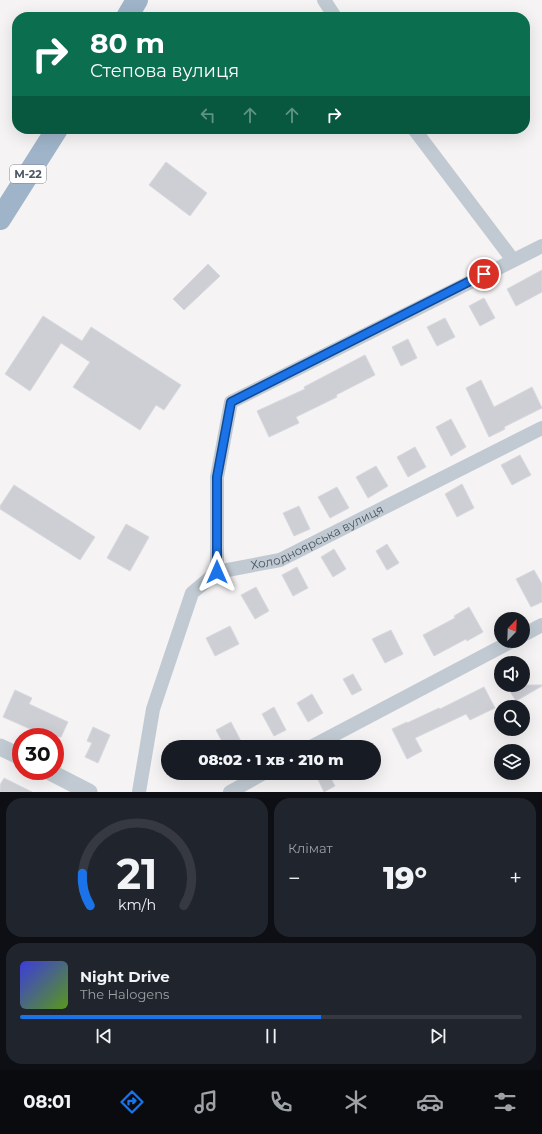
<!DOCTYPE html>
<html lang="uk">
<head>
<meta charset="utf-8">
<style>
  :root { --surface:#171b24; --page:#20242c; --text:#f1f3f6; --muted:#9ea1a6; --line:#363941; --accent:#1a73e8 }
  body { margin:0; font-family:Montserrat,sans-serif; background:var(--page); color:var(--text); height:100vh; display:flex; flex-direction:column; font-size:15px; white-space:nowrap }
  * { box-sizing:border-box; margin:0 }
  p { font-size:13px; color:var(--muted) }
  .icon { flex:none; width:22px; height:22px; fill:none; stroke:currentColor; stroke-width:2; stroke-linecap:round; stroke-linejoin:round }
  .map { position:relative; height:792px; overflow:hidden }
  .details { display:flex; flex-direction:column; gap:6px; padding:6px; background:#0d0f14; flex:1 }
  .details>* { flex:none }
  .banner { position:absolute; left:12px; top:12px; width:518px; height:122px; border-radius:16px; box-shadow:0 4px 16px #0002; background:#0b6e4f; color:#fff; overflow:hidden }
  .needle { width:26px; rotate:23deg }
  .tools { position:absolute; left:494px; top:612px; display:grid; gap:8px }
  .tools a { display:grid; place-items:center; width:36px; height:36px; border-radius:50%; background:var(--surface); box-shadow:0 4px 16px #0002; font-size:20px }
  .speed { position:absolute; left:12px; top:728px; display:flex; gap:8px; font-size:20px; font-weight:700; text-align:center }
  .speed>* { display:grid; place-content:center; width:52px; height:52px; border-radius:50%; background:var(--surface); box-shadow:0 4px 16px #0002; line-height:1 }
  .speed .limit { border:6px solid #d22; background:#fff; color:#111 }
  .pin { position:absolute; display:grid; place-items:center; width:34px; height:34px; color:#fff; margin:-17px; border:2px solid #fff; border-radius:50%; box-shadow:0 1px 4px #0007 }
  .me { position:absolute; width:44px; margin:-22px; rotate:0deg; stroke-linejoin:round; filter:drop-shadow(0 0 3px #0008) }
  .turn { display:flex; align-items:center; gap:14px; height:84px; padding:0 12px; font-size:18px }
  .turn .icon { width:52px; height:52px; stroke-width:2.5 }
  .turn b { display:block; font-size:28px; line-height:34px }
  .lanes { display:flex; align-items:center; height:38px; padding:0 12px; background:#0003; justify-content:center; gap:20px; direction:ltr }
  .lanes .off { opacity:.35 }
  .big { font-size:30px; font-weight:800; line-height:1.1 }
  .details .card { flex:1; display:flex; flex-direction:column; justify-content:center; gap:6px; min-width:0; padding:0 14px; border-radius:16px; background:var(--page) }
  .details .dial { align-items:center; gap:0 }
  .dial svg { height:104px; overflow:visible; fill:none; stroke:var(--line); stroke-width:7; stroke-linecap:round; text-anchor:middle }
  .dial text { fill:var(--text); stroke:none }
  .song { display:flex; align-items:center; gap:12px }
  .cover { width:48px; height:48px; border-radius:6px; background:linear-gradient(135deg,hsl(240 70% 55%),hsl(90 70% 35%)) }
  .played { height:4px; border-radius:2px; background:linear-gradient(90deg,var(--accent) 60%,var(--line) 60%) }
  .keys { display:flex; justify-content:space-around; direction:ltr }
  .heat { display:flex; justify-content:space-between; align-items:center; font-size:22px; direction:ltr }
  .details .tiles { flex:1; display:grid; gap:6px; grid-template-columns:1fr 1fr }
  .card:last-child { grid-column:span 2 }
  .trip { position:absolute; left:161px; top:740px; width:220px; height:40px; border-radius:20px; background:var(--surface); box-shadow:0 4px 16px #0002; font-weight:800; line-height:40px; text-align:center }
  .dock { display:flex; height:64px; justify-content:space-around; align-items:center; background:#090b0e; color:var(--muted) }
  .dock .icon { width:28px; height:28px }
  .dock .current { color:var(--accent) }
  .dock b { font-size:18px; color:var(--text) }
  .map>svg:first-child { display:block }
  .building { fill:#cdcfd5; stroke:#d7d9de }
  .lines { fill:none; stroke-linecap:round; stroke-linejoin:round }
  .minor { stroke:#c1cad2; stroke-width:14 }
  .tertiary { stroke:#c1cad2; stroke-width:17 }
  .trunk { stroke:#9fb4c9; stroke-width:22 }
  .route-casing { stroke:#114b97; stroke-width:10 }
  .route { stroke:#1a73e8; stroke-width:7 }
  .labels { text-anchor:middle; stroke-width:4; stroke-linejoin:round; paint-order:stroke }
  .shield { fill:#fff; stroke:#808990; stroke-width:1 }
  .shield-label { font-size:11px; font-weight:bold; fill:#4a5661 }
  .street-label { font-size:12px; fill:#4a5661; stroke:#fff }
</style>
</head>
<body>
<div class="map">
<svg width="542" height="792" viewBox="0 0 542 792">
  <rect width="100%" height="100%" fill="#f5f3f3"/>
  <path class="building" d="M 166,162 L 207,193 L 190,216 L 149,185 Z
    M 208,264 L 220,276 L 184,310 L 173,299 Z
    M 542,270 L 542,292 L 516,306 L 507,289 Z
    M 484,298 L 495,318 L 480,326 L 469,306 Z
    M 43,316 L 82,341 L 91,327 L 181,385 L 164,410 L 156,405 L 140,430 L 73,387 L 90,362 L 61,343 L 30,391 L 5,374 Z
    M 445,318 L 455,337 L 437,346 L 427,327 Z
    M 408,339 L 417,358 L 401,366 L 392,347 Z
    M 365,355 L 375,375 L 336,395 L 337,397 L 296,417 L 299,423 L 269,437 L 257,411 L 305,389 L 304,387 Z
    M 481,380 L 494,407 L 532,387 L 542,408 L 504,427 L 505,429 L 489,437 L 466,388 Z
    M 451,419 L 466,447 L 451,456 L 436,427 Z
    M 415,447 L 426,467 L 408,477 L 397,457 Z
    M 520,455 L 531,475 L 512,485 L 501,465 Z
    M 376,466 L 388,486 L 368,498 L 356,477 Z
    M 462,484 L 474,508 L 457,517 L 445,494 Z
    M 14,485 L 95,537 L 80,560 L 0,509 L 0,506 Z
    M 337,487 L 349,508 L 330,518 L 318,497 Z
    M 299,506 L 310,529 L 294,536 L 283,513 Z
    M 126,524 L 149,537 L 130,571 L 107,558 Z
    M 387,544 L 399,563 L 387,570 L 376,551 Z
    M 334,549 L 346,569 L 333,577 L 321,557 Z
    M 297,567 L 308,588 L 293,596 L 282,575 Z
    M 534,570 L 542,584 L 542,602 L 531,607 L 516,579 Z
    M 256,587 L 269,611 L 255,619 L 241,595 Z
    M 469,607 L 483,632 L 467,641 L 466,639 L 434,656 L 423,635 L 455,618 L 454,616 Z
    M 230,626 L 239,644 L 215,656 L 206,638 Z
    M 391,630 L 403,654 L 385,663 L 372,639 Z
    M 353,674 L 362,690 L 352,695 L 343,679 Z
    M 506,685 L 542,685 L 542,686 L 516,701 Z
    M 484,687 L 495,708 L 470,720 L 466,714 L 415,738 L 422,751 L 407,759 L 392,729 L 407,722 L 407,723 L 439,708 L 440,709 Z
    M 15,690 L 32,698 L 29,704 L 68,722 L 61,737 L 35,737 L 37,732 L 3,717 Z
    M 312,694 L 323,713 L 308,722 L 297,703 Z
    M 274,707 L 286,730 L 274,736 L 262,714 Z
    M 231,722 L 244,747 L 225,747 L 216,730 Z
    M 93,727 L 110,735 L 98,763 L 85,757 L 92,743 L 87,741 Z
    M 315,773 L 328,773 L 335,786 L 324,792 Z
    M 4,778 L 32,792 L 0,792 L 0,785 Z"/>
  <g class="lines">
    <g class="minor">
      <path d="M 324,0 L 335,17"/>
      <path d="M 414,129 L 513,260"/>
      <path d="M 217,572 L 217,477 L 231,402 L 542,246"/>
      <path d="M 523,635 L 542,625"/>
      <path d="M 311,747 L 512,641"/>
      <path id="s1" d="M 139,792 L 153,709 L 192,593 L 217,572 L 280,560 L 542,428"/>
      <path d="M 230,792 L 264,773"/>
    </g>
    <path class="tertiary" d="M 0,747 L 21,757
      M 48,771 L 89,792"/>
    <path class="trunk" d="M 127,17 L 137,0
      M 0,219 L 57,129"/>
  </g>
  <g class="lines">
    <g class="route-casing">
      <path id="route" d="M 217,572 L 217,477 L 231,402 L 484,274"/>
    </g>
    <use href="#route" class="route"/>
  </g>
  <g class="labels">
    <rect class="shield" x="10" y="165" width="36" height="18" rx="3"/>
    <g class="shield-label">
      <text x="28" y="178">М-22</text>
    </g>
    <g class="street-label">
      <text dy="4" stroke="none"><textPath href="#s1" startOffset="346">Холодноярська вулиця</textPath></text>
    </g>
  </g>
</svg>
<div class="tools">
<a><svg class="needle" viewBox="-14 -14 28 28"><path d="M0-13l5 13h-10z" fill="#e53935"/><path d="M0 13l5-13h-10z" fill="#9ea1a6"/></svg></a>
<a><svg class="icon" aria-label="sound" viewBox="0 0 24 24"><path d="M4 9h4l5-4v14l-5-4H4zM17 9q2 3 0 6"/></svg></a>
<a><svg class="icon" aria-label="search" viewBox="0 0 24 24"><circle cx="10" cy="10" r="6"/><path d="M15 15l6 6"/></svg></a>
<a><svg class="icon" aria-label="layers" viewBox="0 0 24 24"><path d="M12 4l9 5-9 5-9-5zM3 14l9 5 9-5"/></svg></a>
</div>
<div class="speed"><div class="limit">30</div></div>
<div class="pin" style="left:484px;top:274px;background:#d93025"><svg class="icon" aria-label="arrive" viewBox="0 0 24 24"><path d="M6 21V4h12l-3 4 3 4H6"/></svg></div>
<svg class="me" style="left:217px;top:572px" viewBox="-20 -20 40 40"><path d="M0-17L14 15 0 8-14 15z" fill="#1a73e8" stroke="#fff" stroke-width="4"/></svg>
<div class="trip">08:02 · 1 хв · 210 m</div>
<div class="banner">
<div class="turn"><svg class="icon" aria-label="right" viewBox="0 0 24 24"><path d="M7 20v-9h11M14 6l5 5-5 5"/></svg><div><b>80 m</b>Степова вулиця</div></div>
<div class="lanes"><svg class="icon off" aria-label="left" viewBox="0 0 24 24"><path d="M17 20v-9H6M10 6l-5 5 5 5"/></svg><svg class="icon off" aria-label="ahead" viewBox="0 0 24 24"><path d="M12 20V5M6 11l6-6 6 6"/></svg><svg class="icon off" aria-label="ahead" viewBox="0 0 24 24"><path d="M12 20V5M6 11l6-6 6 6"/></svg><svg class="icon" aria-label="right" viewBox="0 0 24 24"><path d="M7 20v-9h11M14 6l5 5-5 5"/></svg></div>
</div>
</div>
<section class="details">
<div class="tiles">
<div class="card dial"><svg viewBox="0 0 100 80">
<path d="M14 69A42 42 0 1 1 86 69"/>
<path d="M14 69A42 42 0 0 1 8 44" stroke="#1a73e8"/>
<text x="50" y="56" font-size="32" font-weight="700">21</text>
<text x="50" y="72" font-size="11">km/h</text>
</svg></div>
<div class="card"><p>Клімат</p>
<div class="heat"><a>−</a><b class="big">19°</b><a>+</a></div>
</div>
<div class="card">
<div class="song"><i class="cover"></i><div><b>Night Drive</b><p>The Halogens</p></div></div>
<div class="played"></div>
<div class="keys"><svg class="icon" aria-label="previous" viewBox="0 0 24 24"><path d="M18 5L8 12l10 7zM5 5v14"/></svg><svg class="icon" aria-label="pause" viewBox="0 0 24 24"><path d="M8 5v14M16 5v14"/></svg><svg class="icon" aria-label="next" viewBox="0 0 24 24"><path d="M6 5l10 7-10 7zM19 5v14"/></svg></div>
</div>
</div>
</section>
<nav class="dock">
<b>08:01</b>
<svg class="icon current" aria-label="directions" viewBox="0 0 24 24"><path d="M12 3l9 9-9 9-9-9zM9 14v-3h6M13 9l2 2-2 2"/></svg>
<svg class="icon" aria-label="music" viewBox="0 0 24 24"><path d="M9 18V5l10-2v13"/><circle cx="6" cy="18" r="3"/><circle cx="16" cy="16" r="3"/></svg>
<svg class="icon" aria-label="phone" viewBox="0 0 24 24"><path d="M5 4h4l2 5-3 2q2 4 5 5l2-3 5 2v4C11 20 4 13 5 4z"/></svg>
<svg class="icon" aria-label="climate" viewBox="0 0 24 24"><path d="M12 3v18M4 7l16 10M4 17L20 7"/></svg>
<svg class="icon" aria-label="car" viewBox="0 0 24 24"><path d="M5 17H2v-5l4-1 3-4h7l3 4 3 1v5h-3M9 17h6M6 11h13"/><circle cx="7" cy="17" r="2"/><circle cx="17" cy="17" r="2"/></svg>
<svg class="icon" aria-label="filters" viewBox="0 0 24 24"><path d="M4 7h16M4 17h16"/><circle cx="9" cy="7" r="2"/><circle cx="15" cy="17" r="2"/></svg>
</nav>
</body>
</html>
